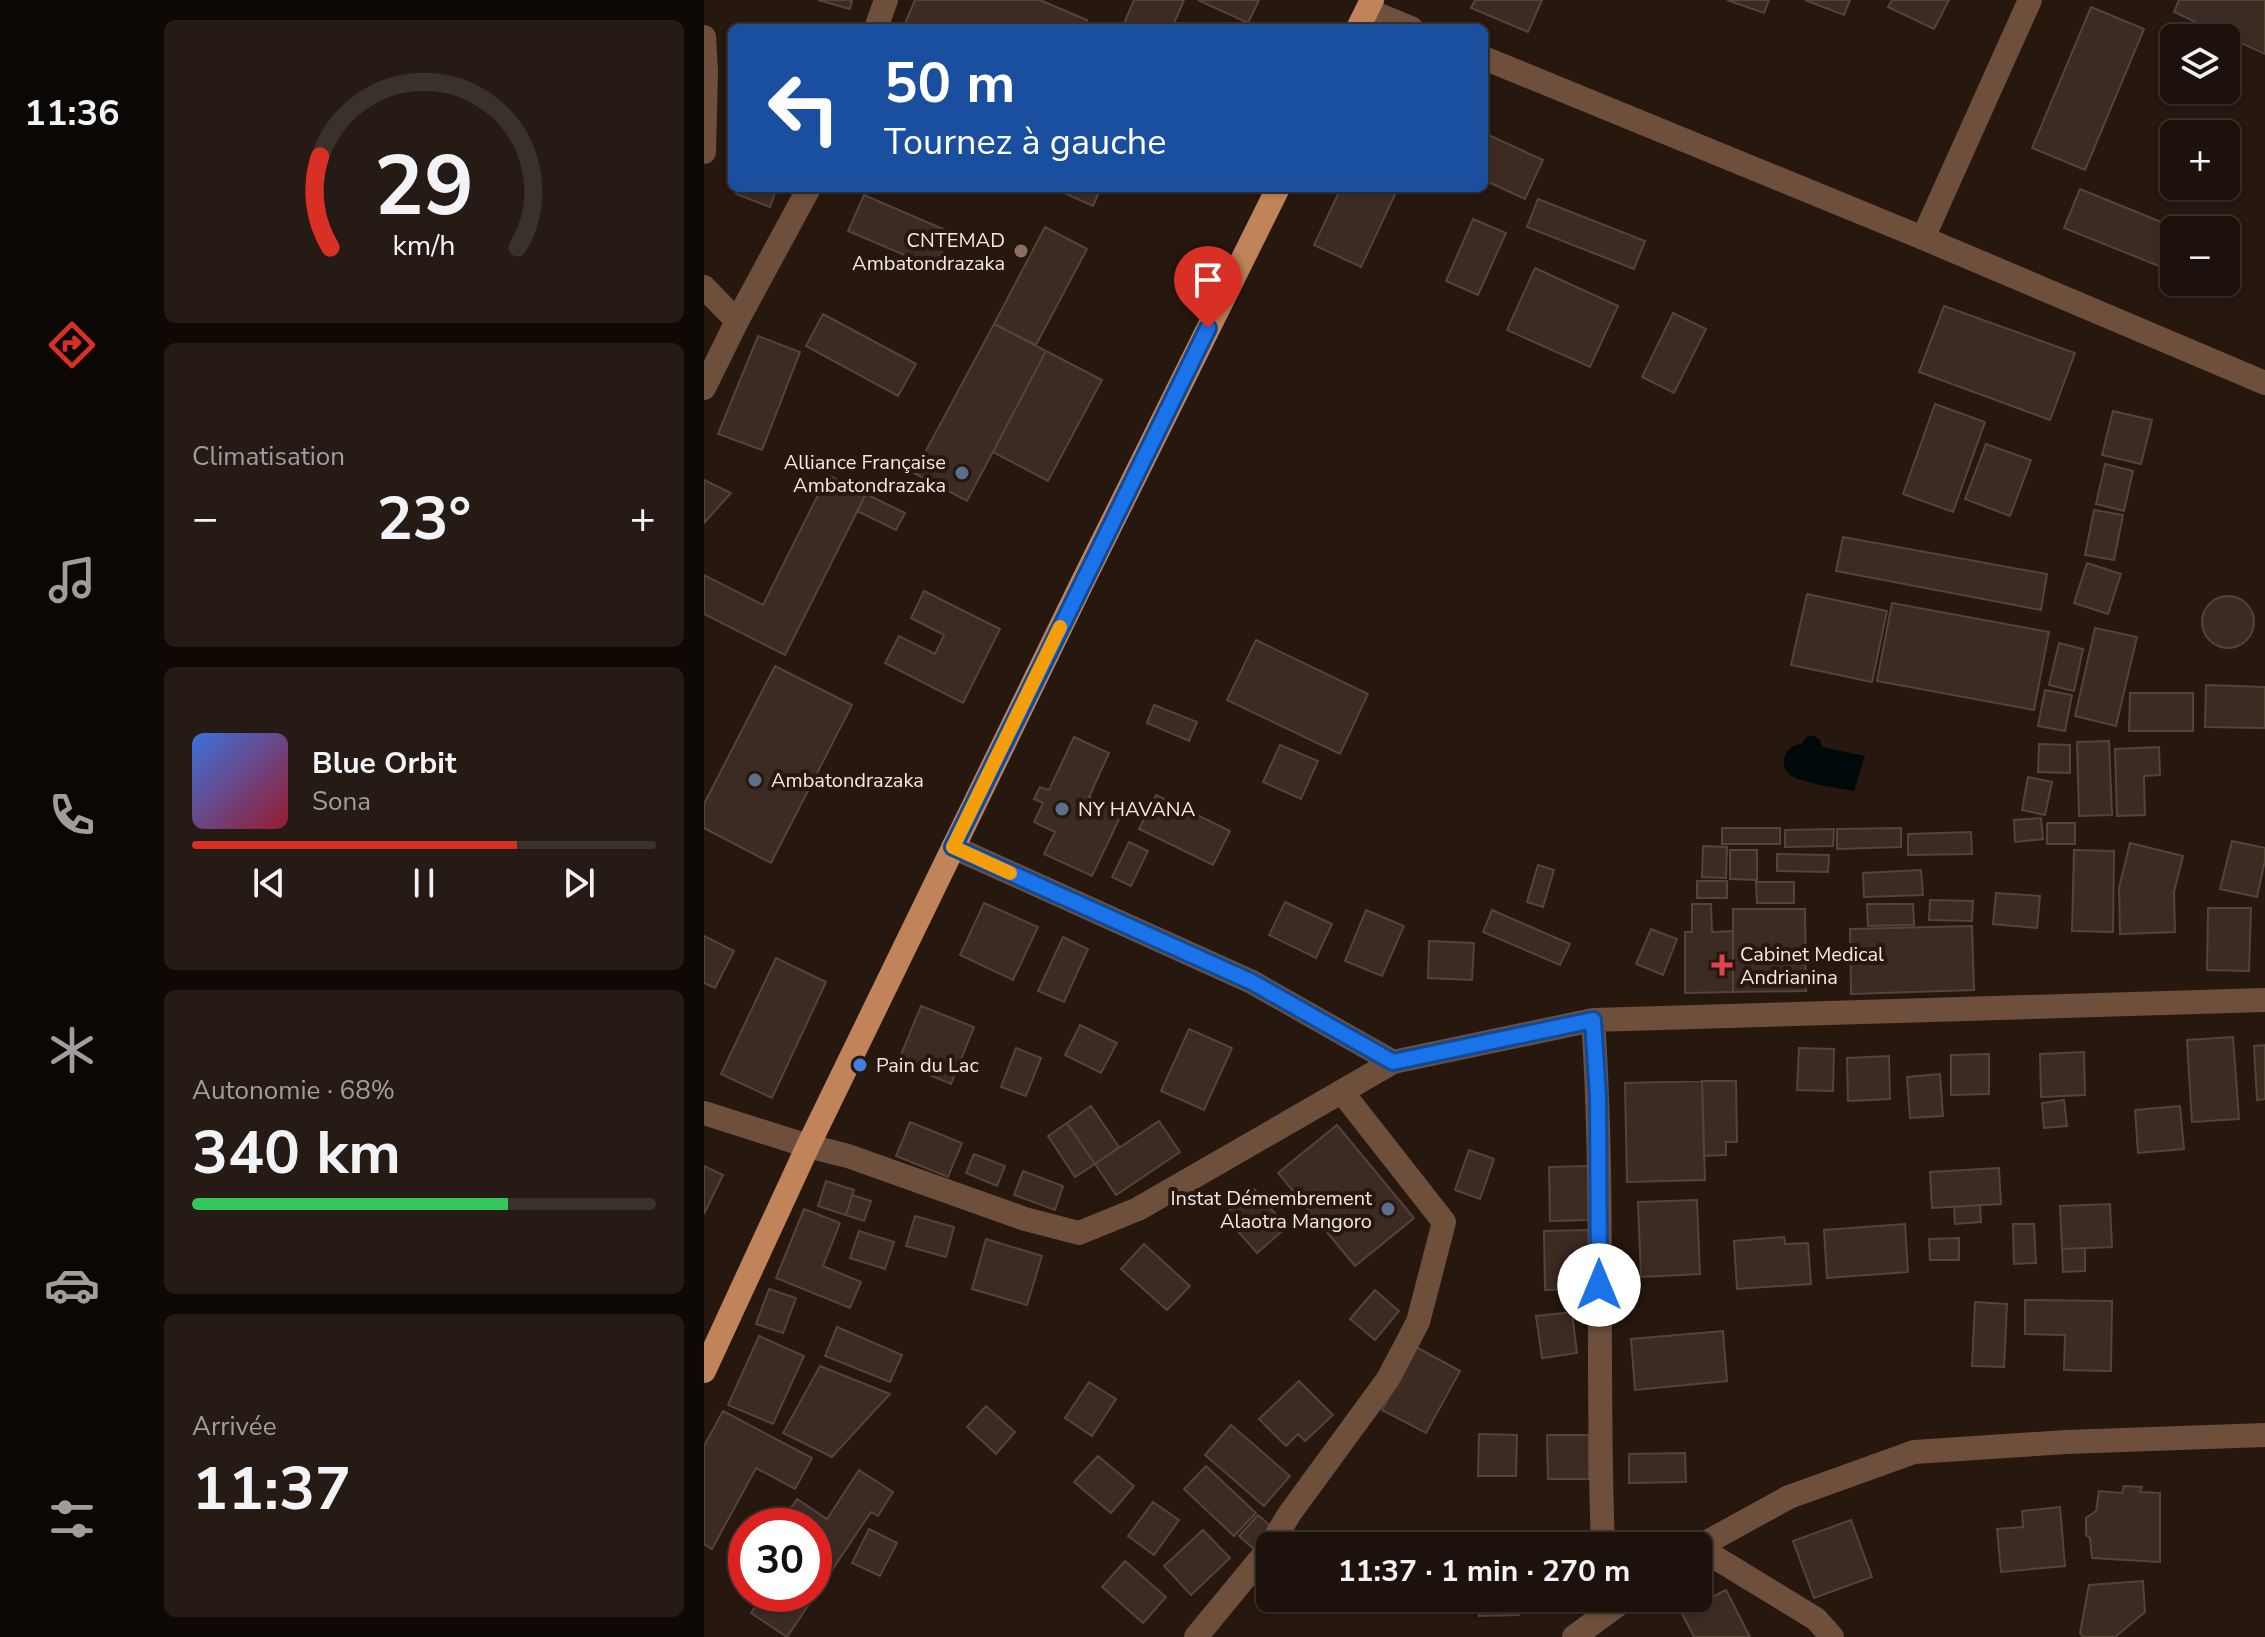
<!DOCTYPE html>
<html lang="fr">
<head>
<meta charset="utf-8">
<style>
  :root { --surface:#1c110b; --page:#251a14; --text:#f1f3f6; --muted:#a09d9d; --line:#3a312c; --accent:#d93025 }
  body { margin:0; font-family:"Nunito Sans",sans-serif; background:var(--page); color:var(--text); height:100vh; display:flex; flex-direction:column; font-size:30px; white-space:nowrap }
  * { box-sizing:border-box; margin:0 }
  p { font-size:26px; color:var(--muted) }
  .icon { flex:none; width:44px; height:44px; fill:none; stroke:currentColor; stroke-width:2; stroke-linecap:round; stroke-linejoin:round }
  .map { position:relative; flex:1; overflow:hidden }
  .side { display:flex; flex-direction:column; gap:20px; padding:20px; background:#0f0906; width:560px }
  .side>* { flex:none }
  .top-card { position:absolute; left:24px; top:24px; width:760px; height:168px; border-radius:12px; box-shadow:0 2px 6px #0004,0 0 0 2px var(--line); background:#1a4fa0; color:#fff; overflow:hidden }
  .controls { position:absolute; left:1456px; top:24px; display:grid; gap:16px }
  .controls a { display:grid; place-items:center; width:80px; height:80px; border-radius:12px; background:var(--surface); box-shadow:0 2px 6px #0004,0 0 0 2px var(--line); font-size:40px }
  .speed { position:absolute; left:24px; top:1508px; display:flex; gap:16px; font-size:40px; font-weight:700; text-align:center }
  .speed>* { display:grid; place-content:center; width:104px; height:104px; border-radius:50%; background:var(--surface); box-shadow:0 2px 6px #0004,0 0 0 2px var(--line); line-height:1 }
  .speed .limit { border:12px solid #d22; background:#fff; color:#111 }
  .pin { position:absolute; display:grid; place-items:center; width:68px; height:68px; color:#fff; margin:-82px -34px; border-radius:50% 50% 50% 0; rotate:-45deg; box-shadow:0 0 8px #0007 }
  .pin .icon { rotate:45deg }
  .me { position:absolute; width:88px; margin:-44px; rotate:0deg; stroke-linejoin:round; filter:drop-shadow(0 0 6px #0008) }
  .turn { display:flex; align-items:center; gap:28px; height:168px; padding:0 24px; font-size:36px }
  .turn .icon { width:104px; height:104px; stroke-width:2.5 }
  .turn b { display:block; font-size:56px; line-height:68px }
  .big { font-size:60px; font-weight:700; line-height:1.1 }
  .side .widget { flex:1; display:flex; flex-direction:column; justify-content:center; gap:12px; min-width:0; padding:0 28px; border-radius:12px; background:var(--page) }
  .side .dial { align-items:center; gap:0 }
  .dial svg { height:208px; overflow:visible; fill:none; stroke:var(--line); stroke-width:7; stroke-linecap:round; text-anchor:middle }
  .dial text { fill:var(--text); stroke:none }
  .song { display:flex; align-items:center; gap:24px }
  .cover { width:96px; height:96px; border-radius:12px; background:linear-gradient(135deg,hsl(220 70% 55%),hsl(350 70% 35%)) }
  .played { height:8px; border-radius:4px; background:linear-gradient(90deg,var(--accent) 70%,var(--line) 70%) }
  .keys { display:flex; justify-content:space-around; direction:ltr }
  .heat { display:flex; justify-content:space-between; align-items:center; font-size:44px; direction:ltr }
  .charge { height:12px; border-radius:6px; background:linear-gradient(90deg,#34c759 68%,var(--line) 0) }
  .trip { position:absolute; left:552px; top:1532px; width:456px; height:80px; border-radius:12px; background:var(--surface); box-shadow:0 2px 6px #0004,0 0 0 2px var(--line); font-weight:700; line-height:80px; text-align:center }
  main { display:flex; flex:1; min-height:0 }
  .tabs { display:flex; flex-direction:column; width:144px; justify-content:space-around; align-items:center; background:#0b0704; color:var(--muted) }
  .tabs .icon { width:56px; height:56px }
  .tabs .on { color:var(--accent) }
  .tabs b { font-size:36px; color:var(--text) }
  .map>svg:first-child { display:block }
  .water { fill:#00090a }
  .building { fill:#3c2b23; stroke:#55433a; stroke-width:2 }
  .lines { fill:none; stroke-linecap:round; stroke-linejoin:round }
  .minor { stroke:#6d4f3c; stroke-width:24 }
  .major { stroke:#c0835a; stroke-width:24 }
  .route-casing { stroke:#114b97; stroke-width:20 }
  .route { stroke:#1a73e8; stroke-width:14 }
  .slow { stroke:#f59e0b; stroke-width:14 }
  .education-dot { fill:#8d6e63; stroke:#26170f; stroke-width:3 }
  .service-dot { fill:#5c6f8a; stroke:#26170f; stroke-width:3 }
  .health-dot { fill:#e0444e; stroke:#26170f; stroke-width:3 }
  .shop-dot { fill:#3f7fe0; stroke:#26170f; stroke-width:3 }
  .labels { text-anchor:middle; stroke-width:8; stroke-linejoin:round; paint-order:stroke }
  .poi-label { font-size:20px; fill:#f4e9e4; stroke:#26170f; text-anchor:start }
</style>
</head>
<body>
<main>
<nav class="tabs">
<b>11:36</b>
<svg class="icon on" aria-label="directions" viewBox="0 0 24 24"><path d="M12 3l9 9-9 9-9-9zM9 14v-3h6M13 9l2 2-2 2"/></svg>
<svg class="icon" aria-label="music" viewBox="0 0 24 24"><path d="M9 18V5l10-2v13"/><circle cx="6" cy="18" r="3"/><circle cx="16" cy="16" r="3"/></svg>
<svg class="icon" aria-label="phone" viewBox="0 0 24 24"><path d="M5 4h4l2 5-3 2q2 4 5 5l2-3 5 2v4C11 20 4 13 5 4z"/></svg>
<svg class="icon" aria-label="climate" viewBox="0 0 24 24"><path d="M12 3v18M4 7l16 10M4 17L20 7"/></svg>
<svg class="icon" aria-label="car" viewBox="0 0 24 24"><path d="M5 17H2v-5l4-1 3-4h7l3 4 3 1v5h-3M9 17h6M6 11h13"/><circle cx="7" cy="17" r="2"/><circle cx="17" cy="17" r="2"/></svg>
<svg class="icon" aria-label="filters" viewBox="0 0 24 24"><path d="M4 7h16M4 17h16"/><circle cx="9" cy="7" r="2"/><circle cx="15" cy="17" r="2"/></svg>
</nav>
<section class="side">
<div class="widget dial"><svg viewBox="0 0 100 80">
<path d="M14 69A42 42 0 1 1 86 69"/>
<path d="M14 69A42 42 0 0 1 10 34" stroke="#d93025"/>
<text x="50" y="56" font-size="32" font-weight="700">29</text>
<text x="50" y="72" font-size="11">km/h</text>
</svg></div>
<div class="widget"><p>Climatisation</p>
<div class="heat"><a>−</a><b class="big">23°</b><a>+</a></div>
</div>
<div class="widget">
<div class="song"><i class="cover"></i><div><b>Blue Orbit</b><p>Sona</p></div></div>
<div class="played"></div>
<div class="keys"><svg class="icon" aria-label="previous" viewBox="0 0 24 24"><path d="M18 5L8 12l10 7zM5 5v14"/></svg><svg class="icon" aria-label="pause" viewBox="0 0 24 24"><path d="M8 5v14M16 5v14"/></svg><svg class="icon" aria-label="next" viewBox="0 0 24 24"><path d="M6 5l10 7-10 7zM19 5v14"/></svg></div>
</div>
<div class="widget"><p>Autonomie · 68%</p><b class="big">340 km</b><div class="charge"></div></div>
<div class="widget"><p>Arrivée</p><b class="big">11:37</b></div>
</section>
<div class="map">
<svg width="1561" height="1637" viewBox="0 0 1561 1637">
  <rect width="100%" height="100%" fill="#26170f"/>
  <path class="water" d="M 1104,736 L 1111,736 L 1116,740 L 1118,747 L 1161,756 L 1150,791 C 1131,787 1110,785 1092,778 C 1072,771 1078,745 1098,744 L 1099,741 Z"/>
  <path class="building" d="M 114,0 L 148,0 L 146,9 Z
    M 211,0 L 336,0 L 383,20 L 380,28 L 199,28 Z
    M 430,0 L 480,0 L 468,28 L 418,28 Z
    M 494,0 L 555,0 L 544,23 Z
    M 771,0 L 838,0 L 824,32 L 767,8 Z
    M 1023,0 L 1065,0 L 1060,13 Z
    M 1101,0 L 1146,0 L 1140,15 Z
    M 1188,0 L 1245,0 L 1230,29 L 1184,7 Z
    M 1475,0 L 1561,0 L 1561,54 L 1470,12 Z
    M 1387,7 L 1440,29 L 1381,170 L 1328,148 Z
    M 780,133 L 839,160 L 821,199 L 780,180 Z
    M 34,188 L 73,188 L 66,207 L 32,194 Z
    M 349,188 L 397,188 L 389,206 Z
    M 637,188 L 694,188 L 657,267 L 610,245 Z
    M 1376,189 L 1477,230 L 1470,230 L 1470,272 L 1360,228 Z
    M 160,195 L 246,232 L 231,268 L 144,231 Z
    M 834,199 L 941,241 L 930,269 L 823,227 Z
    M 769,219 L 802,233 L 774,295 L 742,281 Z
    M 341,227 L 383,249 L 332,345 L 290,324 Z
    M 831,268 L 914,306 L 886,367 L 803,330 Z
    M 1240,306 L 1371,353 L 1346,420 L 1215,372 Z
    M 969,313 L 1002,329 L 970,393 L 938,377 Z
    M 119,314 L 212,364 L 194,396 L 102,346 Z
    M 290,324 L 342,351 L 263,501 L 210,473 Z
    M 54,336 L 96,352 L 58,450 L 14,434 Z
    M 342,351 L 398,380 L 344,481 L 289,452 Z
    M 1231,404 L 1281,422 L 1249,512 L 1199,494 Z
    M 1409,411 L 1448,420 L 1437,464 L 1398,455 Z
    M 1282,444 L 1327,460 L 1306,516 L 1261,499 Z
    M 1401,464 L 1429,471 L 1420,511 L 1392,504 Z
    M 124,475 L 162,494 L 81,655 L 0,614 L 0,575 L 59,605 Z
    M 0,480 L 27,493 L 0,523 Z
    M 162,494 L 201,513 L 192,530 L 153,511 Z
    M 1390,510 L 1419,515 L 1410,560 L 1381,555 Z
    M 1139,537 L 1343,574 L 1337,610 L 1132,571 Z
    M 1383,563 L 1417,574 L 1404,614 L 1370,603 Z
    M 220,591 L 296,629 L 259,703 L 181,663 L 195,636 L 231,654 L 240,635 L 207,618 Z
    M 1103,594 L 1183,611 L 1168,682 L 1087,665 Z
    M1498 622a26 26 0 1 1 52 0a26 26 0 1 1-52 0Z
    M 1188,603 L 1345,632 L 1330,710 L 1173,681 Z
    M 1391,628 L 1433,637 L 1412,726 L 1371,716 Z
    M 552,640 L 664,694 L 636,754 L 523,700 Z
    M 1355,643 L 1379,649 L 1370,691 L 1345,685 Z
    M 71,666 L 148,705 L 67,863 L 0,828 L 0,804 Z
    M 1502,685 L 1561,687 L 1561,728 L 1501,727 Z
    M 1341,690 L 1368,695 L 1361,731 L 1334,726 Z
    M 1426,693 L 1489,693 L 1489,731 L 1425,731 Z
    M 450,705 L 493,722 L 485,741 L 443,723 Z
    M 370,737 L 405,753 L 385,797 L 418,813 L 388,876 L 340,854 L 351,832 L 330,822 L 339,803 L 330,799 L 336,787 L 345,790 Z
    M 1405,741 L 1408,815 L 1375,816 L 1373,742 Z
    M 1335,744 L 1366,745 L 1366,773 L 1334,772 Z
    M 576,745 L 614,761 L 597,799 L 559,782 Z
    M 1455,747 L 1456,775 L 1440,776 L 1441,815 L 1413,816 L 1411,749 Z
    M 1324,777 L 1348,782 L 1341,815 L 1318,810 Z
    M 452,795 L 526,831 L 509,865 L 435,829 Z
    M 1337,818 L 1339,839 L 1311,842 L 1310,820 Z
    M 1343,823 L 1371,823 L 1371,844 L 1343,844 Z
    M 1018,828 L 1076,828 L 1076,844 L 1018,844 Z
    M 1197,828 L 1197,847 L 1133,849 L 1133,829 Z
    M 1130,829 L 1129,846 L 1081,847 L 1081,830 Z
    M 1267,832 L 1268,854 L 1204,855 L 1204,834 Z
    M 1528,841 L 1561,848 L 1561,860 L 1553,897 L 1516,889 Z
    M 425,842 L 444,851 L 427,886 L 408,877 Z
    M 1426,843 L 1479,856 L 1470,892 L 1471,932 L 1416,934 L 1415,888 Z
    M 999,846 L 1023,847 L 1022,878 L 998,877 Z
    M 1026,850 L 1053,850 L 1053,880 L 1026,879 Z
    M 1370,850 L 1410,851 L 1409,932 L 1368,931 Z
    M 1073,854 L 1125,855 L 1124,872 L 1073,871 Z
    M 834,865 L 850,870 L 839,907 L 823,902 Z
    M 1217,870 L 1219,895 L 1160,897 L 1159,873 Z
    M 993,881 L 1023,881 L 1023,898 L 993,898 Z
    M 1052,882 L 1090,882 L 1090,903 L 1053,903 Z
    M 1292,893 L 1336,896 L 1333,928 L 1289,924 Z
    M 1226,900 L 1269,901 L 1268,921 L 1225,920 Z
    M 581,902 L 628,924 L 612,958 L 565,935 Z
    M 280,903 L 334,927 L 309,980 L 256,955 Z
    M 988,904 L 1007,904 L 1008,932 L 1029,931 L 1029,992 L 981,993 L 981,932 L 988,932 Z
    M 1163,904 L 1209,904 L 1210,925 L 1164,926 Z
    M 1504,908 L 1547,908 L 1545,971 L 1503,970 Z
    M 1029,909 L 1101,909 L 1102,991 L 1029,992 Z
    M 662,910 L 700,926 L 678,976 L 641,961 Z
    M 788,910 L 866,944 L 856,965 L 779,932 Z
    M 1268,926 L 1270,990 L 1147,994 L 1146,929 Z
    M 947,929 L 973,939 L 959,975 L 932,964 Z
    M 0,936 L 30,951 L 11,988 L 0,983 Z
    M 359,937 L 384,949 L 360,1002 L 334,991 Z
    M 725,941 L 770,943 L 768,980 L 724,978 Z
    M 72,958 L 122,982 L 68,1098 L 17,1074 Z
    M 217,1006 L 270,1027 L 247,1084 L 194,1062 Z
    M 376,1025 L 413,1043 L 397,1073 L 361,1055 Z
    M 485,1029 L 528,1048 L 500,1110 L 457,1091 Z
    M 1529,1037 L 1535,1119 L 1488,1122 L 1483,1040 Z
    M 1561,1045 L 1561,1099 L 1553,1100 L 1550,1046 Z
    M 312,1048 L 337,1058 L 322,1096 L 297,1087 Z
    M 1095,1048 L 1130,1049 L 1129,1091 L 1093,1090 Z
    M 1380,1052 L 1381,1095 L 1337,1097 L 1336,1054 Z
    M 1285,1054 L 1285,1094 L 1247,1095 L 1247,1055 Z
    M 1185,1056 L 1186,1099 L 1144,1101 L 1143,1058 Z
    M 1236,1074 L 1239,1116 L 1206,1118 L 1203,1077 Z
    M 998,1081 L 1032,1081 L 1033,1142 L 1022,1142 L 1022,1155 L 1000,1156 Z
    M 998,1081 L 1001,1180 L 923,1182 L 921,1083 Z
    M 1360,1100 L 1363,1126 L 1340,1128 L 1338,1103 Z
    M 387,1106 L 415,1147 L 391,1164 L 363,1123 Z
    M 1476,1106 L 1480,1149 L 1434,1153 L 1431,1110 Z
    M 455,1121 L 476,1152 L 412,1195 L 391,1164 Z
    M 206,1122 L 258,1143 L 244,1177 L 192,1156 Z
    M 363,1123 L 391,1164 L 371,1177 L 344,1136 Z
    M 633,1125 L 710,1218 L 651,1266 L 574,1173 Z
    M 765,1150 L 790,1159 L 776,1199 L 751,1190 Z
    M 270,1154 L 301,1166 L 293,1186 L 262,1173 Z
    M 0,1166 L 19,1175 L 0,1214 Z
    M 884,1166 L 885,1220 L 846,1221 L 845,1167 Z
    M 1295,1168 L 1297,1204 L 1228,1208 L 1226,1172 Z
    M 319,1171 L 359,1186 L 351,1210 L 310,1195 Z
    M 122,1181 L 150,1190 L 142,1215 L 114,1206 Z
    M 550,1189 L 583,1227 L 553,1253 L 520,1215 Z
    M 148,1195 L 167,1201 L 160,1221 L 142,1215 Z
    M 993,1200 L 996,1274 L 937,1277 L 934,1202 Z
    M 1406,1204 L 1408,1247 L 1358,1249 L 1356,1206 Z
    M 1276,1205 L 1277,1222 L 1251,1224 L 1250,1207 Z
    M 100,1209 L 136,1223 L 119,1266 L 157,1282 L 146,1308 L 72,1278 Z
    M 211,1216 L 250,1227 L 242,1257 L 202,1246 Z
    M 1201,1224 L 1204,1272 L 1123,1278 L 1120,1230 Z
    M 1309,1224 L 1330,1224 L 1332,1263 L 1310,1264 Z
    M 885,1230 L 887,1251 L 872,1251 L 873,1289 L 841,1290 L 840,1231 Z
    M 155,1231 L 190,1242 L 181,1269 L 146,1258 Z
    M 1080,1237 L 1081,1244 L 1104,1243 L 1107,1284 L 1033,1289 L 1030,1241 Z
    M 1255,1238 L 1255,1260 L 1226,1260 L 1225,1239 Z
    M 282,1239 L 338,1256 L 323,1305 L 268,1289 Z
    M 440,1244 L 486,1286 L 463,1310 L 417,1269 Z
    M 1381,1248 L 1381,1271 L 1359,1272 L 1358,1249 Z
    M 65,1289 L 92,1298 L 79,1333 L 52,1324 Z
    M 671,1290 L 695,1311 L 671,1340 L 646,1319 Z
    M 1321,1300 L 1408,1301 L 1407,1371 L 1360,1370 L 1361,1335 L 1321,1334 Z
    M 1271,1302 L 1303,1304 L 1300,1367 L 1268,1366 Z
    M 868,1312 L 873,1353 L 838,1358 L 832,1316 Z
    M 133,1327 L 198,1355 L 186,1382 L 121,1356 Z
    M 1019,1331 L 1023,1381 L 931,1390 L 927,1339 Z
    M 55,1336 L 100,1356 L 69,1424 L 24,1405 Z
    M 712,1347 L 756,1371 L 722,1433 L 678,1410 Z
    M 116,1366 L 186,1394 L 128,1457 L 79,1433 Z
    M 595,1381 L 629,1415 L 601,1441 L 594,1434 L 582,1446 L 555,1419 Z
    M 385,1382 L 412,1399 L 388,1436 L 361,1418 Z
    M 282,1406 L 311,1432 L 292,1454 L 263,1427 Z
    M 19,1411 L 108,1458 L 91,1489 L 52,1468 L 8,1549 L 0,1544 L 0,1446 Z
    M 527,1425 L 586,1476 L 560,1506 L 501,1455 Z
    M 775,1434 L 813,1435 L 812,1476 L 774,1476 Z
    M 843,1435 L 885,1435 L 885,1479 L 844,1479 Z
    M 981,1453 L 982,1482 L 925,1483 L 925,1454 Z
    M 394,1456 L 430,1486 L 407,1513 L 370,1482 Z
    M 502,1466 L 552,1513 L 530,1536 L 480,1489 Z
    M 155,1470 L 189,1492 L 174,1516 L 167,1512 L 83,1637 L 47,1613 L 60,1594 L 110,1594 L 110,1526 L 75,1526 L 93,1499 L 123,1519 Z
    M 1420,1486 L 1438,1487 L 1436,1492 L 1456,1493 L 1456,1562 L 1388,1558 L 1386,1538 L 1382,1535 L 1382,1518 L 1392,1511 L 1395,1491 L 1418,1493 Z
    M 449,1502 L 475,1520 L 450,1555 L 424,1536 Z
    M 1356,1507 L 1361,1566 L 1297,1572 L 1293,1529 L 1319,1527 L 1318,1511 Z
    M 554,1515 L 570,1529 L 551,1550 L 535,1536 Z
    M 1147,1520 L 1168,1577 L 1110,1598 L 1089,1541 Z
    M 165,1529 L 193,1543 L 176,1576 L 148,1563 Z
    M 499,1530 L 526,1558 L 487,1595 L 460,1566 Z
    M 421,1561 L 462,1597 L 439,1623 L 398,1587 Z
    M 1439,1581 L 1441,1612 L 1411,1637 L 1379,1637 L 1376,1633 L 1385,1585 Z
    M 1022,1590 L 1046,1637 L 990,1637 L 977,1612 Z
    M 775,1598 L 814,1598 L 815,1615 L 775,1616 Z"/>
  <g class="lines">
    <path class="minor" d="M 663,10 L 707,28
      M 172,28 L 182,0
      M 0,37 L 2,71 L 0,152
      M 780,58 L 1219,238 L 1561,383
      M 1219,238 L 1326,0
      M 0,287 L 33,321
      M 0,388 L 33,321 L 105,188
      M 249,847 L 548,982 L 689,1062 L 889,1020 L 1561,1000
      M 889,1020 C 901,1195 892,1371 899,1546
      M 0,1113 L 104,1146 L 144,1156 L 321,1219 L 375,1233 L 434,1209 L 689,1062
      M 994,1547 L 1085,1497 L 1210,1452 L 1362,1442 L 1561,1435
      M 994,1547 L 1112,1619 L 1128,1637
      M 492,1637 L 563,1551 L 586,1513 L 684,1379 L 714,1322 L 740,1222 L 638,1092
      M 870,1637 L 923,1598"/>
    <path class="major" d="M 654,28 L 668,0
      M 0,1371 L 104,1146 L 379,581 L 574,188"/>
  </g>
  <g class="lines">
    <g class="route-casing">
      <path id="route" d="M 504,328 L 249,847 L 548,982 L 689,1062 L 889,1020 L 894,1097 L 895,1285"/>
    </g>
    <use href="#route" class="route"/>
    <path class="slow" d="M 306,873 L 249,847 L 356,627"/>
  </g>
  <circle class="education-dot" cx="317" cy="251" r="8"/>
  <g class="service-dot">
    <circle cx="258" cy="473" r="8"/>
    <circle cx="51" cy="780" r="8"/>
    <circle cx="358" cy="809" r="8"/>
    <circle cx="684" cy="1209" r="8"/>
  </g>
  <path class="health-dot" d="M1014 953h8v8h8v8h-8v8h-8v-8h-8v-8h8z"/>
  <circle class="shop-dot" cx="156" cy="1065" r="8"/>
  <g class="labels">
    <g class="poi-label">
      <text x="301" y="247" text-anchor="end">CNTEMAD<tspan x="301" dy="23">Ambatondrazaka</tspan></text>
      <text x="242" y="469" text-anchor="end">Alliance Française<tspan x="242" dy="23">Ambatondrazaka</tspan></text>
      <text x="67" y="787">Ambatondrazaka</text>
      <text x="374" y="816">NY HAVANA</text>
      <text x="1036" y="961">Cabinet Medical<tspan x="1036" dy="23">Andrianina</tspan></text>
      <text x="172" y="1072">Pain du Lac</text>
      <text x="668" y="1205" text-anchor="end">Instat Démembrement<tspan x="668" dy="23">Alaotra Mangoro</tspan></text>
    </g>
  </g>
</svg>
<div class="controls">
<a><svg class="icon" aria-label="layers" viewBox="0 0 24 24"><path d="M12 4l9 5-9 5-9-5zM3 14l9 5 9-5"/></svg></a>
<a>+</a>
<a>−</a>
</div>
<div class="speed"><div class="limit">30</div></div>
<div class="pin" style="left:504px;top:328px;background:#d93025"><svg class="icon" aria-label="arrive" viewBox="0 0 24 24"><path d="M6 21V4h12l-3 4 3 4H6"/></svg></div>
<svg class="me" style="left:895px;top:1285px" viewBox="-20 -20 40 40"><circle r="19" fill="#fff"/><path d="M0-13L10 11 0 6-10 11z" fill="#1a73e8"/></svg>
<div class="trip">11:37 · 1 min · 270 m</div>
<div class="top-card">
<div class="turn"><svg class="icon" aria-label="left" viewBox="0 0 24 24"><path d="M17 20v-9H6M10 6l-5 5 5 5"/></svg><div><b>50 m</b>Tournez à gauche</div></div>
</div>
</div>
</main>
</body>
</html>
